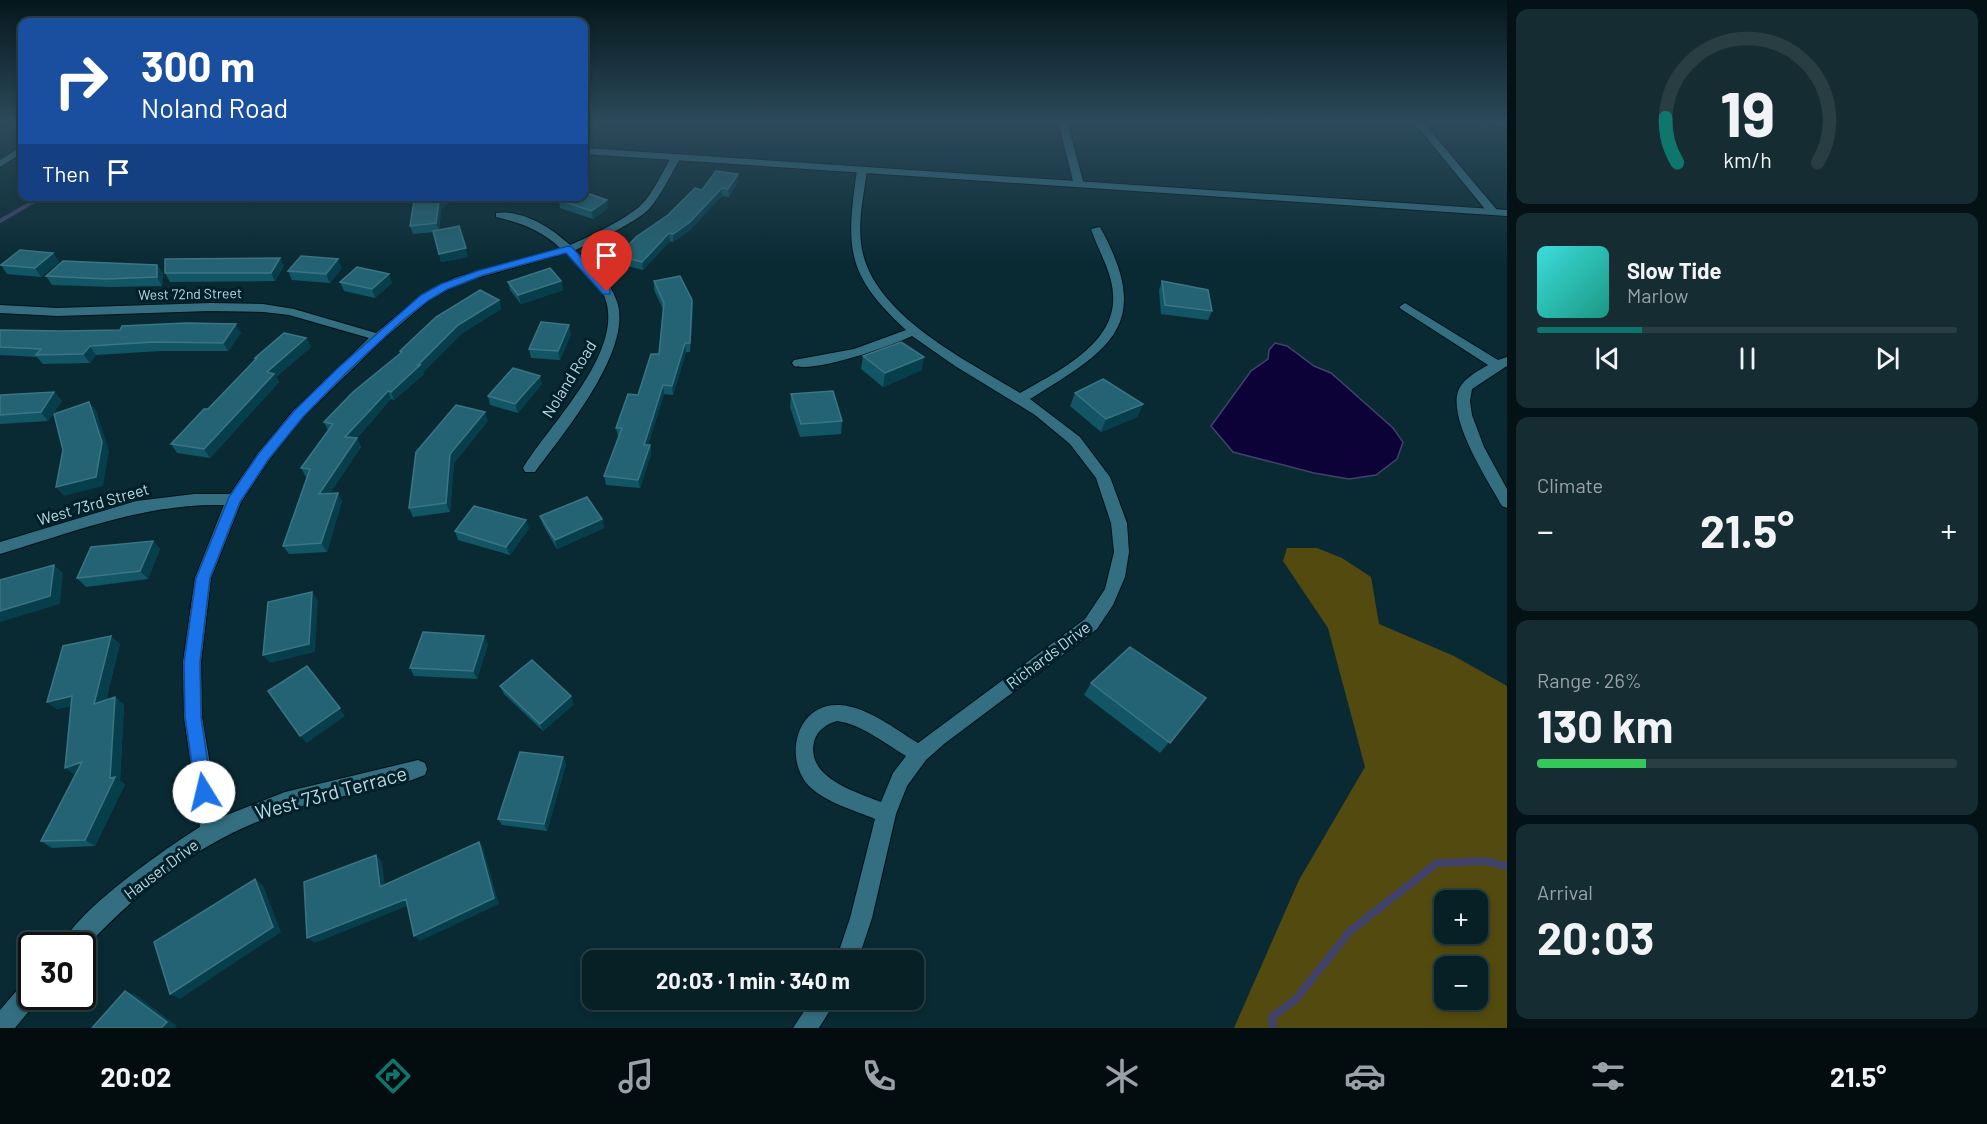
<!DOCTYPE html>
<html lang="en">
<head>
<meta charset="utf-8">
<style>
  :root { --surface:#072026; --page:#152d32; --text:#f1f3f6; --muted:#98a3a7; --line:#283e43; --accent:#0f766e }
  body { margin:0; font-family:Barlow,sans-serif; background:var(--page); color:var(--text); height:100vh; display:flex; flex-direction:column; font-size:22px; white-space:nowrap }
  * { box-sizing:border-box; margin:0 }
  p { font-size:20px; color:var(--muted) }
  .icon { flex:none; width:33px; height:33px; fill:none; stroke:currentColor; stroke-width:2; stroke-linecap:round; stroke-linejoin:round }
  .map { position:relative; flex:1; overflow:hidden }
  .sheet { display:flex; flex-direction:column; gap:9px; padding:9px; background:#041215; width:480px }
  .sheet>* { flex:none }
  .guide { position:absolute; left:18px; top:18px; width:570px; height:183px; border-radius:12px; box-shadow:0 3px 9px #0003,0 0 0 2px var(--line); background:#1a4fa0; color:#fff; overflow:hidden }
  .tools { position:absolute; left:1434px; top:890px; display:grid; gap:12px }
  .tools a { display:grid; place-items:center; width:54px; height:54px; border-radius:12px; background:var(--surface); box-shadow:0 3px 9px #0003,0 0 0 2px var(--line); font-size:30px }
  .speed { position:absolute; left:18px; top:932px; display:flex; gap:12px; font-size:30px; font-weight:700; text-align:center }
  .speed>* { display:grid; place-content:center; width:78px; height:78px; border-radius:50%; background:var(--surface); box-shadow:0 3px 9px #0003,0 0 0 2px var(--line); line-height:1 }
  .speed .limit { border:3px solid #111; border-radius:9px; background:#fff; color:#111 }
  .pin { position:absolute; display:grid; place-items:center; width:51px; height:51px; color:#fff; margin:-62px -26px; border-radius:50% 50% 50% 0; rotate:-45deg; box-shadow:0 0 6px #0007 }
  .pin .icon { rotate:45deg }
  .me { position:absolute; width:66px; margin:-33px; rotate:351deg; stroke-linejoin:round; filter:drop-shadow(0 0 4px #0008) }
  .turn { display:flex; align-items:center; gap:21px; height:126px; padding:0 24px; font-size:27px }
  .turn .icon { width:78px; height:78px; stroke-width:2.5 }
  .turn b { display:block; font-size:42px; line-height:51px }
  .then { display:flex; align-items:center; height:57px; padding:0 24px; background:#0003; gap:12px; font-size:22px }
  .big { font-size:45px; font-weight:700; line-height:1.1 }
  .sheet .card { flex:1; display:flex; flex-direction:column; justify-content:center; gap:9px; min-width:0; padding:0 21px; border-radius:12px; background:var(--page) }
  .sheet .dial { align-items:center; gap:0 }
  .dial svg { height:156px; overflow:visible; fill:none; stroke:var(--line); stroke-width:7; stroke-linecap:round; text-anchor:middle }
  .dial text { fill:var(--text); stroke:none }
  .song { display:flex; align-items:center; gap:18px }
  .cover { width:72px; height:72px; border-radius:9px; background:linear-gradient(135deg,hsl(180 70% 55%),hsl(170 70% 35%)) }
  .played { height:6px; border-radius:3px; background:linear-gradient(90deg,var(--accent) 25%,var(--line) 25%) }
  .keys { display:flex; justify-content:space-around; direction:ltr }
  .heat { display:flex; justify-content:space-between; align-items:center; font-size:33px; direction:ltr }
  .charge { height:9px; border-radius:4px; background:linear-gradient(90deg,#34c759 26%,var(--line) 0) }
  .trip { position:absolute; left:582px; top:950px; width:342px; height:60px; border-radius:12px; background:var(--surface); box-shadow:0 3px 9px #0003,0 0 0 2px var(--line); font-weight:700; line-height:60px; text-align:center }
  .dock { display:flex; height:96px; justify-content:space-around; align-items:center; background:#030d0f; color:var(--muted) }
  .dock .icon { width:42px; height:42px }
  .dock .on { color:var(--accent) }
  .dock b { font-size:27px; color:var(--text) }
  main { display:flex; flex:1; min-height:0 }
  .map>svg:first-child { display:block }
  .forest { fill:#534a0f; fill-rule:evenodd }
  .water { fill:#0d0237; stroke:#41426a; stroke-width:1.5 }
  .lines { fill:none; stroke-linecap:round; stroke-linejoin:round }
  .stream-far1 { stroke:#41426a; stroke-width:4 }
  .stream { stroke:#41426a; stroke-width:8 }
  .street-casing { stroke:#011117; stroke-width:2 }
  .secondary-casing { stroke:#011117; stroke-width:2 }
  .street { fill:#336f81; fill-rule:evenodd }
  .secondary { fill:#336f81; fill-rule:evenodd }
  .wall { fill:#125565 }
  .shaded-wall { fill:#073e4c }
  .building { fill:#246373; stroke:#3b7584; stroke-width:1.5 }
  .route { fill:#1a73e8; stroke:#114b97; stroke-width:1.5 }
  .labels { text-anchor:middle; stroke-width:6; stroke-linejoin:round; paint-order:stroke }
  .far-street-label { font-size:14px; fill:#bad7e1; stroke:#002029 }
  .street-label { font-size:16px; fill:#bad7e1; stroke:#002029 }
  .near-street-label { font-size:20px; fill:#bad7e1; stroke:#002029 }
</style>
</head>
<body>
<main>
<div class="map">
<svg width="1507" height="1028" viewBox="0 0 1507 1028">
  <rect width="100%" height="100%" fill="#092a33"/>
  <path class="forest" d="M 1287,548 L 1317,548 L 1342,558 L 1371,577 L 1379,624 L 1454,656 L 1507,686 L 1507,1028 L 1234,1028 L 1299,880 L 1365,767 L 1328,628 L 1283,561 ZM 1444,900 L 1478,900 L 1478,933 L 1444,933 ZM 1444,966 L 1478,966 L 1478,999 L 1444,999 Z"/>
  <path class="water" d="M 1275,343 L 1287,346 L 1314,366 L 1331,373 L 1393,428 L 1403,442 L 1397,459 L 1376,475 L 1349,479 L 1314,473 L 1233,452 L 1211,426 L 1251,371 L 1268,359 L 1269,350 Z"/>
  <g class="lines">
    <path class="stream-far1" d="M 0,221 L 43,196"/>
    <path class="stream" d="M 1273,1028 L 1272,1017 L 1296,999 L 1350,931 L 1437,863 L 1484,861 L 1507,866"/>
    <g class="street-casing">
      <path id="street" d="M 1058,121 L 1067,121 L 1084,185 L 1082,187 L 1074,185 Z
        M 1413,121 L 1422,121 L 1497,210 L 1497,214 L 1489,214 Z
        M 1483,121 L 1507,121 L 1507,127 Z
        M 673,155 L 681,157 C 671,174 662,194 649,209 C 635,223 594,242 575,250 C 590,265 609,279 616,299 C 636,347 563,434 535,472 L 525,472 L 523,468 C 548,426 625,352 605,298 C 598,280 579,267 566,253 L 462,282 L 429,300 L 382,340 L 303,417 L 269,460 L 241,502 L 211,578 L 201,662 L 202,717 L 219,818 L 285,792 L 418,760 L 425,763 L 427,769 L 425,775 C 388,790 347,794 309,804 C 213,831 150,879 82,951 L 82,945 L 62,945 C 76,911 167,847 200,827 L 184,717 L 183,662 L 195,578 L 224,505 C 146,503 74,532 0,554 L 0,542 L 136,501 L 194,494 L 230,494 L 259,452 L 293,411 L 369,338 L 289,315 L 263,312 L 210,311 L 58,316 L 0,313 L 0,305 L 58,308 L 210,303 L 263,304 L 294,309 L 376,333 L 421,296 L 454,278 L 560,248 C 541,230 521,223 496,217 L 496,213 C 522,209 552,228 570,245 C 589,237 624,220 640,206 C 654,193 662,171 673,155 Z
        M 862,167 L 867,170 C 864,194 858,219 861,243 C 869,314 967,360 1020,393 C 1056,372 1117,344 1113,294 C 1112,272 1098,250 1091,229 L 1100,227 C 1154,325 1111,349 1030,399 L 1080,437 L 1110,477 L 1127,523 L 1129,552 L 1125,577 L 1113,605 L 1097,629 L 944,744 L 926,760 L 907,786 L 896,814 L 872,918 L 858,960 L 836,960 L 850,918 L 875,819 C 854,810 826,803 809,786 C 783,759 796,702 840,705 C 868,707 895,729 918,743 L 1085,619 L 1105,589 L 1114,552 L 1111,523 L 1096,478 L 1070,444 L 1035,415 L 955,366 L 912,336 C 888,347 818,372 794,366 L 792,363 L 794,360 L 854,349 L 906,330 C 845,274 846,248 857,170 ZM 837,721 C 863,725 884,743 906,756 L 893,773 L 881,802 C 856,792 806,778 814,742 C 817,730 827,724 837,721 Z
        M 1405,303 L 1498,360 L 1507,357 L 1507,366 L 1472,389 L 1470,401 L 1472,415 L 1484,447 L 1507,489 L 1507,508 L 1502,506 C 1488,481 1446,417 1459,389 C 1464,378 1478,371 1488,365 L 1401,309 L 1399,307 Z
        M 32,979 L 32,996 L 41,996 L 40,998 L 15,1028 L 0,1028 L 0,1010 L 24,982 Z
        M 812,999 L 837,999 L 819,1028 L 793,1028 Z"/>
    </g>
    <g class="secondary-casing">
      <path id="secondary" d="M 22,146 L 22,153 L 0,167 L 0,160 Z
        M 584,148 L 1507,210 L 1507,216 L 584,154 Z"/>
    </g>
    <use href="#street" class="street"/>
    <use href="#secondary" class="secondary"/>
  </g>
  <path class="wall" d="M 738,182 L 729,197 L 722,196 L 690,230 L 673,242 L 670,241 L 643,270 L 619,264 L 618,256 L 668,215 L 702,190 Z
    M 559,200 L 608,208 L 593,219 L 560,208 Z
    M 441,210 L 439,230 L 468,257 L 441,262 L 434,232 L 413,234 L 410,226 Z
    M 53,253 L 59,262 L 41,277 L 7,274 L 1,265 Z
    M 157,265 L 163,274 L 162,286 L 111,287 L 52,285 L 46,276 Z
    M 284,266 L 275,281 L 170,282 L 165,273 Z
    M 342,268 L 330,283 L 292,280 L 288,271 Z
    M 561,281 L 563,290 L 521,304 L 510,290 L 508,282 Z
    M 654,281 L 692,300 L 693,309 L 690,352 L 686,352 L 673,395 L 664,394 L 648,445 L 650,445 L 651,454 L 640,488 L 606,485 L 604,476 L 619,436 L 618,436 L 616,428 L 638,395 L 659,354 L 663,309 L 654,290 Z
    M 1162,281 L 1212,311 L 1208,320 L 1161,314 L 1159,290 Z
    M 340,282 L 392,283 L 375,298 L 344,291 Z
    M 499,300 L 501,309 L 461,334 L 423,372 L 424,374 L 394,400 L 391,399 L 357,438 L 361,447 L 330,493 L 342,501 L 327,552 L 289,554 L 283,546 L 307,477 L 306,477 L 301,468 L 328,430 L 324,422 L 400,353 L 400,351 Z
    M 0,330 L 62,331 L 241,333 L 228,351 L 160,351 L 96,355 L 90,363 L 43,364 L 37,357 L 0,355 Z
    M 571,334 L 560,360 L 531,358 L 529,349 Z
    M 306,338 L 311,347 L 276,377 L 279,382 L 210,458 L 177,453 L 171,444 L 208,409 L 256,360 L 255,358 Z
    M 863,356 L 922,370 L 883,387 L 861,369 Z
    M 540,376 L 542,384 L 518,413 L 490,405 L 488,396 Z
    M 54,392 L 62,401 L 48,421 L 0,424 L 0,415 Z
    M 1075,393 L 1143,404 L 1137,417 L 1101,432 L 1070,406 Z
    M 791,394 L 842,421 L 841,434 L 800,437 L 790,407 Z
    M 488,421 L 454,463 L 450,512 L 413,517 L 409,508 Z
    M 540,516 L 602,519 L 604,528 L 557,549 L 543,525 Z
    M 529,528 L 510,555 L 458,540 L 455,531 Z
    M 153,541 L 160,549 L 148,579 L 86,587 L 77,578 Z
    M 120,644 L 106,700 L 124,704 L 120,781 L 125,784 L 95,846 L 52,848 L 41,841 L 75,775 L 71,706 L 57,709 L 47,702 Z
    M 488,644 L 477,679 L 414,676 L 410,668 Z
    M 1091,683 L 1206,698 L 1160,753 L 1084,695 Z
    M 500,686 L 574,704 L 543,731 L 504,694 Z
    M 566,764 L 547,831 L 502,825 L 498,819 Z"/>
  <path class="shaded-wall" d="M 738,174 L 738,182 L 729,197 L 728,189 Z
    M 722,188 L 722,196 L 690,230 L 673,242 L 673,234 Z
    M 445,196 L 457,196 L 441,210 L 439,232 L 436,223 L 439,202 Z
    M 607,200 L 608,208 L 593,219 L 591,211 Z
    M 669,233 L 670,241 L 643,270 L 642,262 Z
    M 462,234 L 468,257 L 441,262 L 439,254 Z
    M 53,253 L 59,262 L 41,277 L 35,268 Z
    M 280,258 L 284,266 L 275,281 L 271,273 Z
    M 338,259 L 342,268 L 330,283 L 326,274 Z
    M 157,265 L 163,274 L 162,286 L 157,277 Z
    M 389,274 L 392,283 L 375,298 L 372,289 Z
    M 561,281 L 563,290 L 521,304 L 518,295 Z
    M 499,300 L 501,309 L 461,334 L 423,372 L 424,374 L 394,400 L 391,392 L 458,325 Z
    M 692,300 L 693,309 L 690,352 L 690,343 Z
    M 236,324 L 241,333 L 228,351 L 223,343 Z
    M 569,325 L 571,334 L 560,360 L 558,351 Z
    M 306,338 L 311,347 L 276,377 L 279,382 L 210,458 L 204,449 L 267,372 Z
    M 685,343 L 686,352 L 673,395 L 672,386 Z
    M 90,346 L 96,355 L 90,363 L 83,354 Z
    M 924,357 L 922,370 L 883,387 L 885,373 Z
    M 540,376 L 542,384 L 518,413 L 515,404 Z
    M 663,385 L 664,394 L 645,454 L 644,445 Z
    M 388,391 L 391,399 L 357,438 L 361,447 L 324,502 L 319,494 L 345,437 Z
    M 54,392 L 62,401 L 48,421 L 41,412 Z
    M 89,402 L 96,410 L 109,451 L 103,486 L 64,496 L 56,487 Z
    M 1143,404 L 1137,417 L 1101,432 L 1106,419 Z
    M 485,412 L 488,421 L 454,463 L 450,512 L 446,503 L 450,454 Z
    M 650,445 L 651,454 L 640,488 L 638,480 Z
    M 338,493 L 342,501 L 327,552 L 321,543 Z
    M 602,519 L 604,528 L 557,549 L 555,540 Z
    M 526,520 L 529,528 L 510,555 L 506,547 Z
    M 153,541 L 160,549 L 148,579 L 140,571 Z
    M 54,565 L 63,573 L 60,604 L 0,622 L 0,611 Z
    M 312,592 L 318,600 L 315,652 L 270,663 L 263,655 Z
    M 111,636 L 120,644 L 103,711 L 94,704 Z
    M 484,636 L 488,644 L 477,679 L 473,671 Z
    M 307,666 L 345,716 L 307,743 L 300,736 Z
    M 72,696 L 81,704 L 57,709 L 47,702 Z
    M 571,696 L 574,704 L 543,731 L 540,724 Z
    M 115,697 L 124,704 L 120,781 L 125,784 L 95,846 L 85,840 L 110,778 Z
    M 563,757 L 566,764 L 547,831 L 544,824 Z
    M 82,762 L 75,775 L 65,768 Z
    M 479,842 L 483,848 L 499,904 L 420,941 L 414,936 Z
    M 376,855 L 382,862 L 386,893 L 380,887 Z
    M 255,879 L 263,885 L 281,932 L 180,999 L 170,994 Z
    M 406,899 L 412,904 L 315,943 L 307,938 Z
    M 125,991 L 136,995 L 177,1026 L 175,1028 L 161,1028 Z"/>
  <path class="building" d="M 716,171 L 738,174 L 728,189 L 722,188 L 690,222 L 673,234 L 669,233 L 642,262 L 618,256 L 636,237 L 668,215 L 695,188 L 702,190 Z
    M 584,192 L 607,200 L 591,211 L 559,200 L 564,196 L 584,196 Z
    M 419,196 L 445,196 L 439,202 L 436,223 L 410,226 L 414,201 Z
    M 459,226 L 466,248 L 439,254 L 433,231 Z
    M 20,250 L 53,253 L 35,268 L 1,265 Z
    M 301,256 L 338,259 L 326,274 L 288,271 Z
    M 280,258 L 271,273 L 165,273 L 165,259 Z
    M 63,261 L 157,265 L 157,277 L 105,279 L 46,276 Z
    M 357,267 L 389,274 L 372,289 L 340,282 Z
    M 550,268 L 561,281 L 518,295 L 508,282 Z
    M 680,276 L 692,300 L 690,343 L 685,343 L 672,386 L 663,385 L 644,445 L 650,445 L 638,480 L 604,476 L 622,428 L 616,428 L 628,394 L 638,395 L 651,354 L 659,354 L 664,303 L 654,281 Z
    M 1162,281 L 1208,290 L 1212,311 L 1165,305 Z
    M 480,290 L 499,300 L 458,325 L 418,365 L 420,365 L 391,392 L 388,391 L 345,437 L 357,438 L 319,494 L 338,493 L 321,543 L 283,546 L 310,469 L 301,468 L 333,424 L 324,422 L 353,392 L 402,352 L 400,351 L 436,317 Z
    M 541,322 L 569,325 L 558,351 L 529,349 Z
    M 186,323 L 236,324 L 223,343 L 154,342 L 90,346 L 83,354 L 36,355 L 41,349 L 0,347 L 0,330 L 62,331 L 120,330 L 122,326 Z
    M 284,333 L 306,338 L 267,372 L 274,374 L 204,449 L 171,444 L 204,409 L 208,409 L 257,358 L 255,358 Z
    M 901,342 L 924,357 L 885,373 L 863,356 Z
    M 513,368 L 540,376 L 515,404 L 488,396 Z
    M 1103,379 L 1143,404 L 1106,419 L 1075,393 Z
    M 833,391 L 842,421 L 801,424 L 791,394 Z
    M 54,392 L 41,412 L 0,415 L 0,397 L 1,395 Z
    M 89,402 L 102,442 L 96,477 L 56,487 L 63,450 L 54,414 Z
    M 456,405 L 485,412 L 450,454 L 446,503 L 409,508 L 416,452 Z
    M 587,497 L 602,519 L 555,540 L 540,516 Z
    M 474,506 L 526,520 L 506,547 L 455,531 Z
    M 153,541 L 140,571 L 77,578 L 91,547 Z
    M 54,565 L 50,596 L 0,611 L 0,580 Z
    M 312,592 L 309,644 L 263,655 L 268,602 Z
    M 423,632 L 484,636 L 473,671 L 410,668 Z
    M 111,636 L 94,704 L 115,697 L 110,778 L 115,777 L 85,840 L 41,841 L 82,762 L 65,768 L 72,696 L 47,702 L 63,646 Z
    M 1130,647 L 1206,698 L 1170,743 L 1091,683 Z
    M 532,660 L 571,696 L 540,724 L 500,686 Z
    M 307,666 L 340,708 L 300,736 L 268,691 Z
    M 520,752 L 563,757 L 544,824 L 498,819 Z
    M 479,842 L 494,898 L 414,936 L 406,899 L 307,938 L 304,882 L 376,855 L 380,887 Z
    M 255,879 L 273,927 L 170,994 L 154,942 Z
    M 125,991 L 167,1022 L 161,1028 L 92,1028 Z"/>
  <linearGradient id="sky" x2="0" y2="1"><stop stop-color="#05171c"/><stop offset="0.46" stop-color="#2c4a5b"/><stop offset="1" stop-color="#2c4a5b" stop-opacity="0"/></linearGradient>
  <rect width="1507" height="265" fill="url(#sky)"/>
  <path class="route" d="M 568,246 L 572,247 L 610,290 L 610,294 L 603,294 L 566,253 L 484,275 L 448,289 L 429,300 L 402,321 L 347,372 L 303,417 L 268,460 L 240,502 L 210,578 L 200,662 L 201,717 L 212,792 L 210,798 L 204,801 L 197,798 L 185,717 L 184,662 L 196,578 L 229,497 L 259,453 L 294,411 L 339,367 L 421,295 L 441,284 L 477,271 Z"/>
  <g class="labels">
    <g class="far-street-label">
      <text transform="translate(190 294) rotate(-1)" y="5">West 72nd Street</text>
    </g>
    <g class="street-label">
      <text transform="translate(569 379) rotate(-58)" y="6">Noland Road</text>
      <text transform="translate(93 504) rotate(-16)" y="6">West 73rd Street</text>
      <text transform="translate(1048 655) rotate(-37)" y="6">Richards Drive</text>
      <text transform="translate(161 869) rotate(-37)" y="6">Hauser Drive</text>
    </g>
    <g class="near-street-label">
      <text transform="translate(331 793) rotate(-15)" y="7">West 73rd Terrace</text>
    </g>
  </g>
</svg>
<div class="tools">
<a>+</a>
<a>−</a>
</div>
<div class="speed"><div class="limit">30</div></div>
<div class="pin" style="left:607px;top:292px;background:#d93025"><svg class="icon" aria-label="arrive" viewBox="0 0 24 24"><path d="M6 21V4h12l-3 4 3 4H6"/></svg></div>
<svg class="me" style="left:204px;top:792px" viewBox="-20 -20 40 40"><circle r="19" fill="#fff"/><path d="M0-13L10 11 0 6-10 11z" fill="#1a73e8"/></svg>
<div class="trip">20:03 · 1 min · 340 m</div>
<div class="guide">
<div class="turn"><svg class="icon" aria-label="right" viewBox="0 0 24 24"><path d="M7 20v-9h11M14 6l5 5-5 5"/></svg><div><b>300 m</b>Noland Road</div></div>
<div class="then">Then<svg class="icon" aria-label="arrive" viewBox="0 0 24 24"><path d="M6 21V4h12l-3 4 3 4H6"/></svg></div>
</div>
</div>
<section class="sheet">
<div class="card dial"><svg viewBox="0 0 100 80">
<path d="M14 69A42 42 0 1 1 86 69"/>
<path d="M14 69A42 42 0 0 1 8 46" stroke="#0f766e"/>
<text x="50" y="56" font-size="32" font-weight="700">19</text>
<text x="50" y="72" font-size="11">km/h</text>
</svg></div>
<div class="card">
<div class="song"><i class="cover"></i><div><b>Slow Tide</b><p>Marlow</p></div></div>
<div class="played"></div>
<div class="keys"><svg class="icon" aria-label="previous" viewBox="0 0 24 24"><path d="M18 5L8 12l10 7zM5 5v14"/></svg><svg class="icon" aria-label="pause" viewBox="0 0 24 24"><path d="M8 5v14M16 5v14"/></svg><svg class="icon" aria-label="next" viewBox="0 0 24 24"><path d="M6 5l10 7-10 7zM19 5v14"/></svg></div>
</div>
<div class="card"><p>Climate</p>
<div class="heat"><a>−</a><b class="big">21.5°</b><a>+</a></div>
</div>
<div class="card"><p>Range · 26%</p><b class="big">130 km</b><div class="charge"></div></div>
<div class="card"><p>Arrival</p><b class="big">20:03</b></div>
</section>
</main>
<nav class="dock">
<b>20:02</b>
<svg class="icon on" aria-label="directions" viewBox="0 0 24 24"><path d="M12 3l9 9-9 9-9-9zM9 14v-3h6M13 9l2 2-2 2"/></svg>
<svg class="icon" aria-label="music" viewBox="0 0 24 24"><path d="M9 18V5l10-2v13"/><circle cx="6" cy="18" r="3"/><circle cx="16" cy="16" r="3"/></svg>
<svg class="icon" aria-label="phone" viewBox="0 0 24 24"><path d="M5 4h4l2 5-3 2q2 4 5 5l2-3 5 2v4C11 20 4 13 5 4z"/></svg>
<svg class="icon" aria-label="climate" viewBox="0 0 24 24"><path d="M12 3v18M4 7l16 10M4 17L20 7"/></svg>
<svg class="icon" aria-label="car" viewBox="0 0 24 24"><path d="M5 17H2v-5l4-1 3-4h7l3 4 3 1v5h-3M9 17h6M6 11h13"/><circle cx="7" cy="17" r="2"/><circle cx="17" cy="17" r="2"/></svg>
<svg class="icon" aria-label="filters" viewBox="0 0 24 24"><path d="M4 7h16M4 17h16"/><circle cx="9" cy="7" r="2"/><circle cx="15" cy="17" r="2"/></svg>
<b>21.5°</b>
</nav>
</body>
</html>
